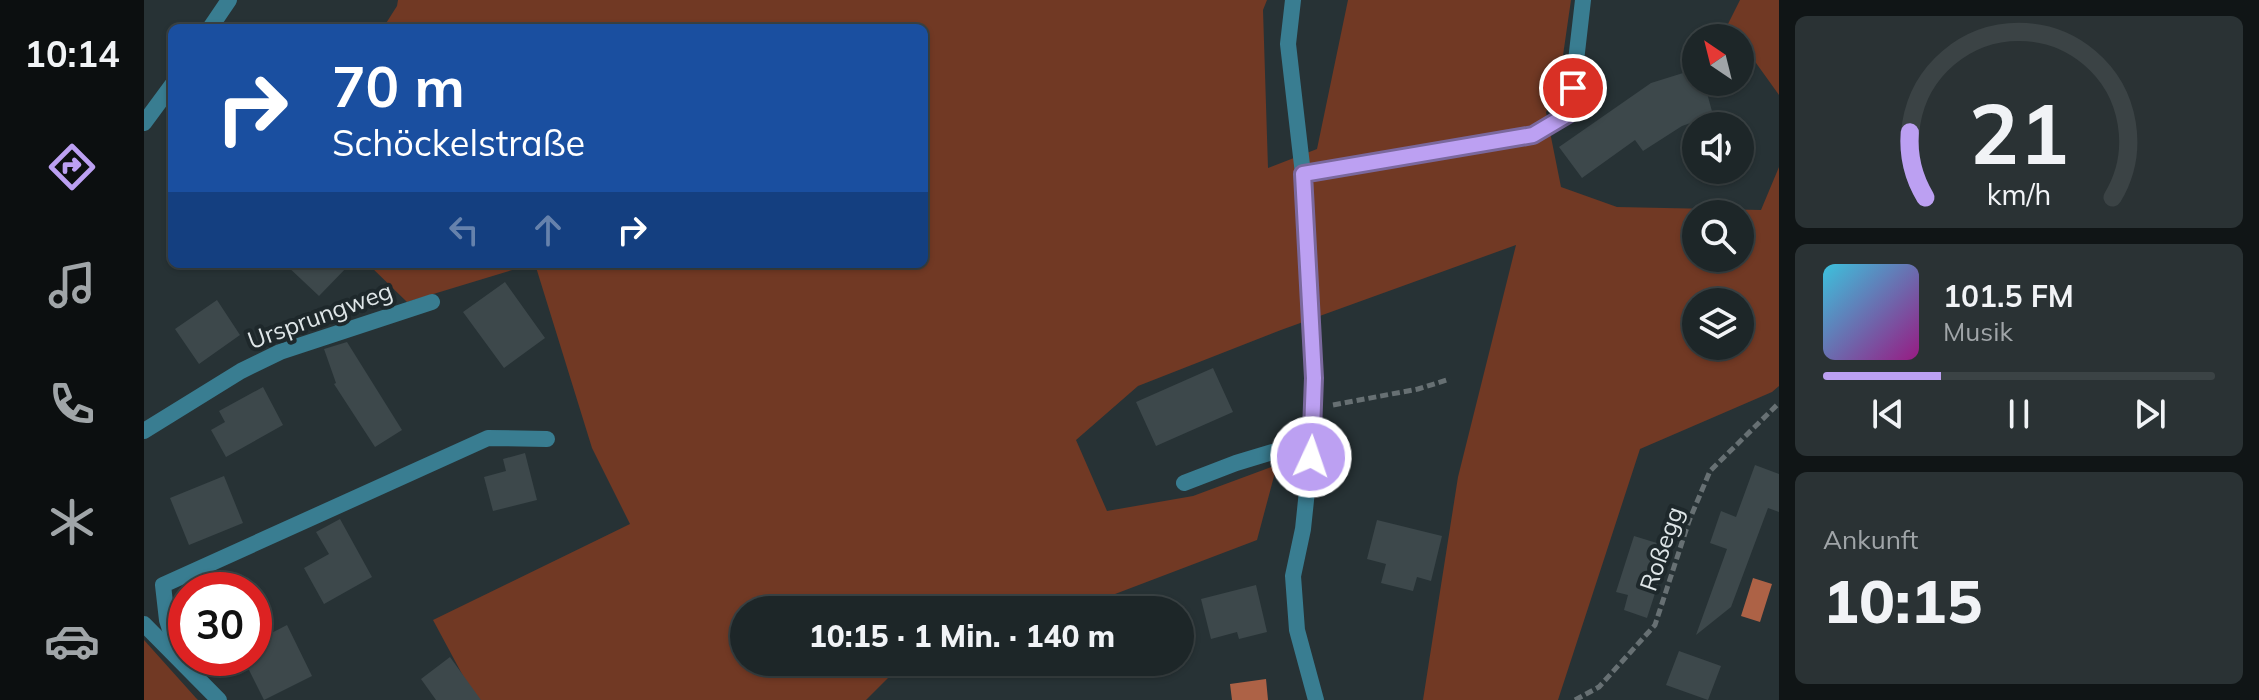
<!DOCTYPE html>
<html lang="de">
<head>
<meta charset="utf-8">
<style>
  :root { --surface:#1d2628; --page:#2a3234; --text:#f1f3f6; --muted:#a0a5a8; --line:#3b4345; --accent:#bca0f2 }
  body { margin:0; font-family:Mulish,sans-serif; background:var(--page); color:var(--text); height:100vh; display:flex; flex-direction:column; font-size:30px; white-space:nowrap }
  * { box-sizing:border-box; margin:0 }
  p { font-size:26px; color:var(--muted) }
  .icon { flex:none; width:44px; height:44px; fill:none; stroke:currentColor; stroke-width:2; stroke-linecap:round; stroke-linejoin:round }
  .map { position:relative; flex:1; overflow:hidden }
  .drawer { display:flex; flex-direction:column; gap:16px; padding:16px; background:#101516; width:480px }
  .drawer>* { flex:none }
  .banner { position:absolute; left:24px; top:24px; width:760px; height:244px; border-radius:12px; box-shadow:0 2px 6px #0004,0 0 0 2px var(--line); background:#1a4fa0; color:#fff; overflow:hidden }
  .needle { width:52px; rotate:325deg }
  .fabs { position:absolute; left:1538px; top:24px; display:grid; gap:16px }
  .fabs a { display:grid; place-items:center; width:72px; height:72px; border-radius:50%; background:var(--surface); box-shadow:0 2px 6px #0004,0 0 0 2px var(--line); font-size:40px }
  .speed { position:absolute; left:24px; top:572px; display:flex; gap:16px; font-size:40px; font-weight:700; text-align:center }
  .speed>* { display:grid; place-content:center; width:104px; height:104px; border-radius:50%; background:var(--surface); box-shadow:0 2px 6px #0004,0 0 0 2px var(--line); line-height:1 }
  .speed .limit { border:12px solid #d22; background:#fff; color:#111 }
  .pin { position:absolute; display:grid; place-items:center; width:68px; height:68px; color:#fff; margin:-34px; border:4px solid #fff; border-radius:50%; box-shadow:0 2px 8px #0007 }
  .me { position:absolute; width:88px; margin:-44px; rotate:3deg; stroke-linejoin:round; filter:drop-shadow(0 0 6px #0008) }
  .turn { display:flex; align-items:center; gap:28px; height:168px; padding:0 32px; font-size:36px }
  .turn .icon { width:104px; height:104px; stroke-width:2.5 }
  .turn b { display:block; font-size:56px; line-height:68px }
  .lanes { display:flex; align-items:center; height:76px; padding:0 32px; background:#0003; justify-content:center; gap:40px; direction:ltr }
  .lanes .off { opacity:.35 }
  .big { font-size:60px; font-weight:800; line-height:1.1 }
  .drawer .card { flex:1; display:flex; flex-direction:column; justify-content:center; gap:12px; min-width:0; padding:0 28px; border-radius:12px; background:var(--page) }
  .drawer .dial { align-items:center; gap:0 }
  .dial svg { height:208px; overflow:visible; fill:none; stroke:var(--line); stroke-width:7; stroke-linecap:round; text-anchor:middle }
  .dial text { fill:var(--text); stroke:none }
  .song { display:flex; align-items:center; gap:24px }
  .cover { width:96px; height:96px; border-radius:12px; background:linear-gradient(135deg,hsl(190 70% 55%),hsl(310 70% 35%)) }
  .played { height:8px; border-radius:4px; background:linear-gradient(90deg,var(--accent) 30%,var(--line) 30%) }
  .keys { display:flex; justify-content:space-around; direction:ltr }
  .trip { position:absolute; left:586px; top:596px; width:464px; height:80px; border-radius:40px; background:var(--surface); box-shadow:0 2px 6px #0004,0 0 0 2px var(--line); font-weight:800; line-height:80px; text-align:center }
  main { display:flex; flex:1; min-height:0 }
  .tab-bar { display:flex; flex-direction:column; width:144px; justify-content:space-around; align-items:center; background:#0c0f10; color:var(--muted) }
  .tab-bar .icon { width:56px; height:56px }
  .tab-bar .selected { color:var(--accent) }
  .tab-bar b { font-size:36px; color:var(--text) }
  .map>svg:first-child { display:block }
  .green { fill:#713924; fill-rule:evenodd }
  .water { fill:#ad6246 }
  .building { fill:#3d484b }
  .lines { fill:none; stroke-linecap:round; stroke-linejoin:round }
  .path { stroke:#677073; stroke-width:5; stroke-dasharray:8 4; stroke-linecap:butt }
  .service { stroke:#397d91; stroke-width:16 }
  .minor { stroke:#397d91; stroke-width:16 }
  .route-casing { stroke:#7a689d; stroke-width:20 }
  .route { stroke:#bca0f2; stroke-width:14 }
  .labels { text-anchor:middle; stroke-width:8; stroke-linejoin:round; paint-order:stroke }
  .street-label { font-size:24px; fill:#dfe6e8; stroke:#1e282b }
</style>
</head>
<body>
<main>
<nav class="tab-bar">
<b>10:14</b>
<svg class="icon selected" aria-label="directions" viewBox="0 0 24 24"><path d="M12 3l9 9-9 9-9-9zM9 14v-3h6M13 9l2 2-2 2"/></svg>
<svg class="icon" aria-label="music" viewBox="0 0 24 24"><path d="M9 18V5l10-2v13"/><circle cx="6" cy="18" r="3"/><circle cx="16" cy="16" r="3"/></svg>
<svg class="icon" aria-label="phone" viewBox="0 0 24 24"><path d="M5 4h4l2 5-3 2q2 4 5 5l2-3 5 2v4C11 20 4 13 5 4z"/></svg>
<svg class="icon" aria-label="climate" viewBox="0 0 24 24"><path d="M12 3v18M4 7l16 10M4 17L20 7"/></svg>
<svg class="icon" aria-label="car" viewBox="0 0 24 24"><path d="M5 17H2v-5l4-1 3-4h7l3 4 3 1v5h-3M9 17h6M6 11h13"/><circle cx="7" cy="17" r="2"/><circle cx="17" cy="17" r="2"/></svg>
</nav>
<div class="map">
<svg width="1635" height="700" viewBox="0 0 1635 700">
  <rect width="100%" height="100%" fill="#273235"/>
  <path class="green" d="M 254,0 L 1123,0 L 1119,10 L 1124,168 L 1173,149 L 1204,0 L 1427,0 L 1413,97 L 1402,112 L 1417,187 L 1473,207 L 1617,210 L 1635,167 L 1635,386 L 1628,392 L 1496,449 L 1414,700 L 1279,700 L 1314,477 L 1372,245 L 1137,330 L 994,386 L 932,440 L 963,511 L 1049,496 L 1133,465 L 1113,540 L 929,610 L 600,610 L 600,662 L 760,662 L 722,700 L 332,700 L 289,620 L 486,524 L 448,448 L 391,264 L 780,264 L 780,28 L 239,28 L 253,6 ZM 1552,214 L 1596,214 L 1596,258 L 1552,258 ZM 1552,302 L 1596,302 L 1596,346 L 1552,346 Z
    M 1596,0 L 1635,0 L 1635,95 L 1584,24 Z
    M 224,264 L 388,264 L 263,302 Z
    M 0,640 L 52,698 L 54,700 L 0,700 Z"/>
  <path class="water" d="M 1609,578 L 1628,584 L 1616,622 L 1597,616 Z
    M 1122,679 L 1124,700 L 1088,700 L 1086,684 Z"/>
  <path class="building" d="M 1552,69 L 1552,82 L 1560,82 L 1569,115 L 1538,126 L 1499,151 L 1491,140 L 1438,178 L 1415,147 L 1507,83 Z
    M 141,264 L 206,264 L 175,296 Z
    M 361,282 L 401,338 L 360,368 L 319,312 Z
    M 73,300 L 96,335 L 55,364 L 31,329 Z
    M 203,342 L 258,430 L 231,447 L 190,384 L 192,383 L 180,349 Z
    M 1069,368 L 1089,412 L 1012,446 L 992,402 Z
    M 119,387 L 139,425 L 82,457 L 67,430 L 81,422 L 75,411 Z
    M 381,453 L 393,500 L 349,511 L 340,477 L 362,471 L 359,459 Z
    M 1611,465 L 1635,474 L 1635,512 L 1624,508 L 1587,607 L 1552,635 L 1583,549 L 1566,543 L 1577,511 L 1592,517 Z
    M 80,476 L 99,523 L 45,545 L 26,498 Z
    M 196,519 L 228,577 L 180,604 L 160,568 L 185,554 L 172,532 Z
    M 1233,520 L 1298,536 L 1287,581 L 1273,577 L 1269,591 L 1237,583 L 1242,564 L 1223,559 Z
    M 1490,536 L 1526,547 L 1503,618 L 1480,610 L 1484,595 L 1472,592 Z
    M 1112,585 L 1123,632 L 1095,639 L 1093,632 L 1067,639 L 1057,599 Z
    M 143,625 L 168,676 L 120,700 L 99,658 L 110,658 L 110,642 Z
    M 1535,651 L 1577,666 L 1564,700 L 1522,685 Z
    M 306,657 L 337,700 L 292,700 L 277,679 Z"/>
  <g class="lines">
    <path class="path" d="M 1189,405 L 1274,389 L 1306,379
      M 1431,700 L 1455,687 L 1511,625 L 1545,521 L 1566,471 L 1635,403"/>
    <path class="service" d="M 1159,174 L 1389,135 L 1426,113 L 1439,0
      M 1040,483 L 1092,463 L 1145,447 L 1167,457
      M 35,658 L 23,620 L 19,585 L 344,438 L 403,439"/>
    <path class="minor" d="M 1149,0 L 1144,44 L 1159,174 L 1170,378 L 1168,443 L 1159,529 L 1149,576 L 1153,630 L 1172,700
      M 66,28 L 85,0
      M 0,123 L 28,85
      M 0,431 L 97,371 L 136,352 L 288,302
      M 0,624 L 75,700"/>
  </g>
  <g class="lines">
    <g class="route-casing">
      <path id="route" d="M 1167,457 L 1170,378 L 1159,174 L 1389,135 L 1426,113 L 1429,88"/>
    </g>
    <use href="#route" class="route"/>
  </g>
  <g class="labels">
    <g class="street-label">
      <text transform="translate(176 316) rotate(-20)" y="8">Ursprungweg</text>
      <text transform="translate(1518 549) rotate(-71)" y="8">Roßegg</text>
    </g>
  </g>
</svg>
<div class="fabs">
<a><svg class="needle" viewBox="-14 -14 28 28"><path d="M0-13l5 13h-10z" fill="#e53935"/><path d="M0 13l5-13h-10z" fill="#a0a5a8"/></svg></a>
<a><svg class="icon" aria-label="sound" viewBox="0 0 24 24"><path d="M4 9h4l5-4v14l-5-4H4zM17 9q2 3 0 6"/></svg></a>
<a><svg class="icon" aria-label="search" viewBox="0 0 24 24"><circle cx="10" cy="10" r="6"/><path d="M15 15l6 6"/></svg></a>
<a><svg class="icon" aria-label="layers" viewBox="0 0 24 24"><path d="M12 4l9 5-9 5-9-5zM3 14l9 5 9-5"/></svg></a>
</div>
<div class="speed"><div class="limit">30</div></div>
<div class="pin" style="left:1429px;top:88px;background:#d93025"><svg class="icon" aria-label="arrive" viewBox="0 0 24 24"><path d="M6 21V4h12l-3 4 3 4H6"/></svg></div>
<svg class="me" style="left:1167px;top:457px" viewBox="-20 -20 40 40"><circle r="17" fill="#bca0f2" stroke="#fff" stroke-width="3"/><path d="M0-11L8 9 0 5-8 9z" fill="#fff"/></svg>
<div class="trip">10:15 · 1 Min. · 140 m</div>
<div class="banner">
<div class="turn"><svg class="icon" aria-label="right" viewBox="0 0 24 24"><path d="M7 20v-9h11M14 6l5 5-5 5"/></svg><div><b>70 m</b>Schöckelstraße</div></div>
<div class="lanes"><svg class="icon off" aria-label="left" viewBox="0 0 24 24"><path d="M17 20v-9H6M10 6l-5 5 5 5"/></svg><svg class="icon off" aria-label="ahead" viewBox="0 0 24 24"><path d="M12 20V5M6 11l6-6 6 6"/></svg><svg class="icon" aria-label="right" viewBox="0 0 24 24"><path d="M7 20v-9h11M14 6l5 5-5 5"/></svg></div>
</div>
</div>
<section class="drawer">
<div class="card dial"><svg viewBox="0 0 100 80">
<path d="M14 69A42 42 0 1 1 86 69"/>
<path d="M14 69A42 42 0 0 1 8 44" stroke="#bca0f2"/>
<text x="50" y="56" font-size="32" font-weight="700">21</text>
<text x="50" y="72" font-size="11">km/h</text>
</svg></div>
<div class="card">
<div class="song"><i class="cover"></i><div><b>101.5 FM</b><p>Musik</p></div></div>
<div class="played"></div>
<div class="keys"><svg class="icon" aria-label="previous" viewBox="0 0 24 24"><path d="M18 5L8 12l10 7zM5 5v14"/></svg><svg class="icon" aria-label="pause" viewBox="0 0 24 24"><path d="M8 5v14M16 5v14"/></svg><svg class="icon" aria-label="next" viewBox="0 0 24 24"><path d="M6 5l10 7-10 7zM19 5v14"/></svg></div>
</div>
<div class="card"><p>Ankunft</p><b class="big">10:15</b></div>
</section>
</main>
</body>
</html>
